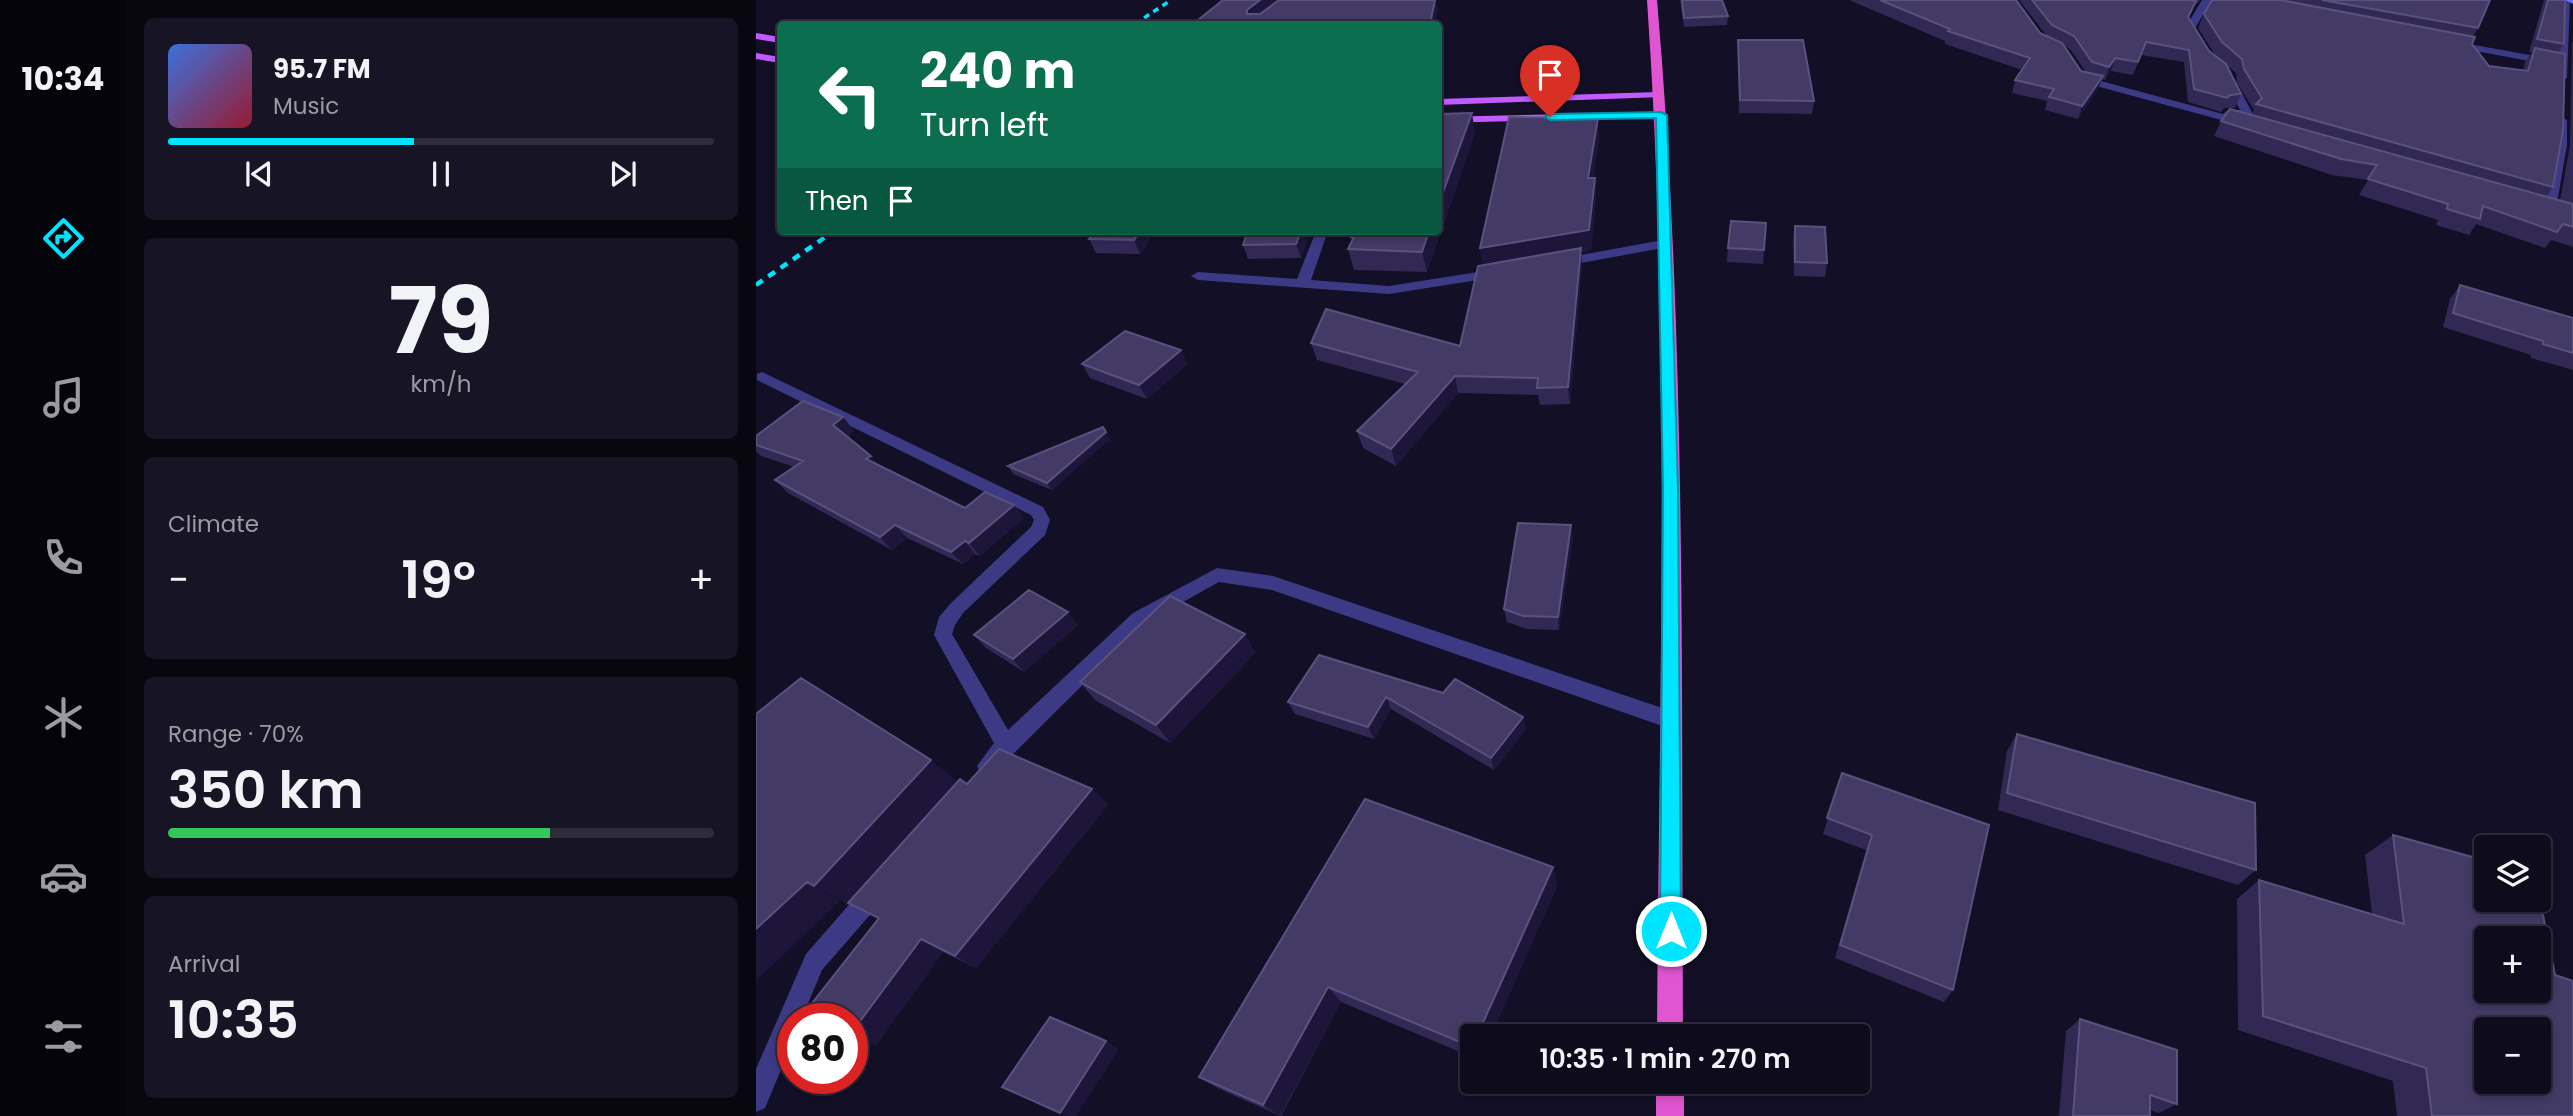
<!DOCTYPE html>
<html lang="en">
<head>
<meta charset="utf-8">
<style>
  :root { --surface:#0e0b1c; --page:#171425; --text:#f1f3f6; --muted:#9b9ba3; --line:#2e2b3b; --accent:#00e5ff }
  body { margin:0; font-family:Poppins,sans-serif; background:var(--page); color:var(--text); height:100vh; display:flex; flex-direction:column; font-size:26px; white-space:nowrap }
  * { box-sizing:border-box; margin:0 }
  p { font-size:23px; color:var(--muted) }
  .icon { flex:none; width:38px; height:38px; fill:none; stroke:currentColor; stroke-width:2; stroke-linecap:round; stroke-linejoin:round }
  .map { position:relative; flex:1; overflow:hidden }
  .sheet { display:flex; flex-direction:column; gap:18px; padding:18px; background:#08060f; width:630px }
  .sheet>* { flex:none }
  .hud { position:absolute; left:21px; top:21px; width:665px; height:214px; border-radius:7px; box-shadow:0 4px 10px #0003,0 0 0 2px var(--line); background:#0b6e4f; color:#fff; overflow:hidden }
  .buttons { position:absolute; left:1718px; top:835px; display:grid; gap:14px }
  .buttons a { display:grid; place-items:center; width:77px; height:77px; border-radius:7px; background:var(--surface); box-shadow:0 4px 10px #0003,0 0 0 2px var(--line); font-size:35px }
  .speed { position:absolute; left:21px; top:1003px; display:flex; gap:14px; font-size:35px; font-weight:700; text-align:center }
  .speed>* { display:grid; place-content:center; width:91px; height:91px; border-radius:50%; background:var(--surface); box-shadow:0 4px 10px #0003,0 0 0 2px var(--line); line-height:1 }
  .speed .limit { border:10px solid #d22; background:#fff; color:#111 }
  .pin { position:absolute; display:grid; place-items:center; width:60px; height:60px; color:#fff; margin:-72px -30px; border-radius:50% 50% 50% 0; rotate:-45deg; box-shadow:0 0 7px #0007 }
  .pin .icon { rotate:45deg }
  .me { position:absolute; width:77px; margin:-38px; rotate:0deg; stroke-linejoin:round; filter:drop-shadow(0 0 5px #0008) }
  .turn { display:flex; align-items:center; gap:24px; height:147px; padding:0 28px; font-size:32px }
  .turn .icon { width:91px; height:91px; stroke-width:2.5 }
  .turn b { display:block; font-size:49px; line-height:60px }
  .then { display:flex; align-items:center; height:66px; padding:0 28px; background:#0003; gap:14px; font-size:26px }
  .big { font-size:52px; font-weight:600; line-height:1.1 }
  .sheet .card { flex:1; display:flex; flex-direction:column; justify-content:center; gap:10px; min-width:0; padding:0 24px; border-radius:10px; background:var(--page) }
  .sheet .dial { align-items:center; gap:0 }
  .dial b { font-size:91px; line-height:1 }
  .song { display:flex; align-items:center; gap:21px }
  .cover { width:84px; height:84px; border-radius:10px; background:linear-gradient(135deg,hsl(220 70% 55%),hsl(350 70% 35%)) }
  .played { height:7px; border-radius:4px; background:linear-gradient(90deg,var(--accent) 45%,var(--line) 45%) }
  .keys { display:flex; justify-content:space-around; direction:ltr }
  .heat { display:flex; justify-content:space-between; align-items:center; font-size:38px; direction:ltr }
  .charge { height:10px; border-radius:5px; background:linear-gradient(90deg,#34c759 70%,var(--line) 0) }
  .trip { position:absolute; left:704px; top:1024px; width:410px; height:70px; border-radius:7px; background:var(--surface); box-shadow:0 4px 10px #0003,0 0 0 2px var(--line); font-weight:600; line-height:70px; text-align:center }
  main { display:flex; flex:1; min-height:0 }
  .menu { display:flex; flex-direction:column; width:126px; justify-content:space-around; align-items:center; background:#06040b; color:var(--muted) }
  .menu .icon { width:49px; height:49px }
  .menu .active { color:var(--accent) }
  .menu b { font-size:32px; color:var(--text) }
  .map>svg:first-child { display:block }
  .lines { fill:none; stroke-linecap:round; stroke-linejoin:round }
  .minor { fill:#3d3a85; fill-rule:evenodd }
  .secondary { fill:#6f6bff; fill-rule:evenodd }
  .primary { fill:#c25bff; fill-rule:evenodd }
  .trunk { fill:#e055d1; fill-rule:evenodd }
  .rail-far1 { stroke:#00e5ff; stroke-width:3.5; stroke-dasharray:6 5; stroke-linecap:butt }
  .rail { stroke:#00e5ff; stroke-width:4.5; stroke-dasharray:8 7; stroke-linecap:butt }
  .wall { fill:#312854; fill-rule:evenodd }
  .shaded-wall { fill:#1d163a }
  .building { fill:#433a66; stroke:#5a527e; stroke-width:2; fill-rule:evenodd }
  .route { fill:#00e5ff; stroke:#0095a6; stroke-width:2 }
</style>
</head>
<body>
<main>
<nav class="menu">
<b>10:34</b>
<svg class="icon active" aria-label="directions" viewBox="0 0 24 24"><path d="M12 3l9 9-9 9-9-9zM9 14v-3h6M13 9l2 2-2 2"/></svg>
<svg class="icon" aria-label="music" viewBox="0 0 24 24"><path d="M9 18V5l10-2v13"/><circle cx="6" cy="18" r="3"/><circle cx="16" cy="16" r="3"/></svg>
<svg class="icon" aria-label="phone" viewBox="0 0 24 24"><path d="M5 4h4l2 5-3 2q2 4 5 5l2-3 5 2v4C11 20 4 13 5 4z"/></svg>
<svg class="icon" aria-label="climate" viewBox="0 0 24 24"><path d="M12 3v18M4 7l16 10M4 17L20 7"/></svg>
<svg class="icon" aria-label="car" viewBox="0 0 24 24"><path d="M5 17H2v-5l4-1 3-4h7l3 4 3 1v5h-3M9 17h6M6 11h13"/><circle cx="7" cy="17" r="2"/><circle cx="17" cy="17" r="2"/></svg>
<svg class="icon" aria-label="filters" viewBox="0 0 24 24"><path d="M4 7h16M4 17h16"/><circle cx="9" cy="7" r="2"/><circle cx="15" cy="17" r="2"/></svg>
</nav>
<section class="sheet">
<div class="card">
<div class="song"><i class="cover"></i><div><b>95.7 FM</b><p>Music</p></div></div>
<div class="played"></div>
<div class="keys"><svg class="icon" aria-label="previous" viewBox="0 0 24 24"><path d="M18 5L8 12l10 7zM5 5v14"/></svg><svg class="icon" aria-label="pause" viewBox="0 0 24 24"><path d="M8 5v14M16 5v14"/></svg><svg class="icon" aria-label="next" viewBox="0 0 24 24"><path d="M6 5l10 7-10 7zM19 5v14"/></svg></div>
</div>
<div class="card dial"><b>79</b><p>km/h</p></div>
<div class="card"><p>Climate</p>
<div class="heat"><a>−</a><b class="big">19°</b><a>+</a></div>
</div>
<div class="card"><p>Range · 70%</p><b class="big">350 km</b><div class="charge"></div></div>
<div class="card"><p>Arrival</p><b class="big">10:35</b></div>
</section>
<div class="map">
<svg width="1817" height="1116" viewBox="0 0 1817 1116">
  <rect width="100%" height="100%" fill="#130f26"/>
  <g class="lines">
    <path class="minor" d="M 1446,0 L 1456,0 L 1439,28 L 1448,42 L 1443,45 L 1439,44 L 1429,28 Z
      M 1804,0 L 1814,0 L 1811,78 L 1806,81 L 1801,78 Z
      M 1696,41 L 1796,59 L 1801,62 L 1796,65 L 1692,46 L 1692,42 Z
      M 1324,72 L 1330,77 L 1467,114 L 1472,110 L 1484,110 L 1468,79 L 1477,77 L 1497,114 L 1491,117 L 1477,117 L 1497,124 L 1491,127 L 1322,81 L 1319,75 Z
      M 1805,117 L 1811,120 L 1811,145 L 1800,209 L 1794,213 L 1788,209 L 1799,145 L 1799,120 Z
      M 560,231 L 572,231 L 555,280 L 633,286 L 741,269 L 748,273 L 741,277 L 633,294 L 442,280 L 435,276 L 442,272 L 541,279 Z
      M 907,240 L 912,241 L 912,247 L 803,267 L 796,263 L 803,259 Z
      M 6,372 L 287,507 L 294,520 L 289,535 L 207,613 L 199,625 L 196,634 L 252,730 L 377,613 L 461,568 L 517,576 L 915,711 L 922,714 L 925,720 L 922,726 L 915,729 L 516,590 L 463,582 L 389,623 L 238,773 L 231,775 L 224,773 L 221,766 L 238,743 L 178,635 L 183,617 L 195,603 L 275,527 L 278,520 L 275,515 L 1,380 L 1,374 Z
      M 119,881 L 127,884 L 130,892 L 127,900 L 66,970 L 46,1018 L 37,1018 L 37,1041 L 9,1108 L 0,1112 L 0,1069 L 50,954 L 111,884 Z"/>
    <path class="secondary" d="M 1809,0 L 1817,0 L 1817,4 Z"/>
    <path class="primary" d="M 0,33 L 24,37 L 24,43 L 0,39 Z
      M 0,53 L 24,57 L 24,63 L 0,59 Z
      M 902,92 L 907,95 L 906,97 L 682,105 L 682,99 Z
      M 905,112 L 909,113 L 909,117 L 682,123 L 682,117 Z"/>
    <path class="trunk" d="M 891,0 L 901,0 C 931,343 925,692 927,1036 L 901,1036 C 903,692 915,344 891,0 Z
      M 900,1082 L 928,1082 L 928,1116 L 900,1116 Z"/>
    <path class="rail-far1" d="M 379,24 L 415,0"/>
    <path class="rail" d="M 0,285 L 78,231"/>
  </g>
  <path class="wall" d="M 924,0 L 966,0 L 972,16 L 971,25 L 928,27 Z
    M 1093,0 L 1260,0 L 1284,33 L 1291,36 L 1263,0 L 1444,0 L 1441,4 L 1439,4 L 1433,18 L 1453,51 L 1459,55 L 1442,28 L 1448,14 L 1456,0 L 1734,0 L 1722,28 L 1717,37 L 1716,44 L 1733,66 L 1767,71 L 1769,62 L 1776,52 L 1773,52 L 1788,0 L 1809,0 L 1808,44 L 1802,53 L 1797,187 L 1790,197 L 1804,201 L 1814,145 L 1816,43 L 1817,41 L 1817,247 L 1795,240 L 1789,248 L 1720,224 L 1713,235 L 1680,225 L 1682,220 L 1603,195 L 1612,180 L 1576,175 L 1458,136 L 1465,121 L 1495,115 L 1498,110 L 1481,83 L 1480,73 L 1472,66 L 1485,94 L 1479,108 L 1468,108 L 1465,112 L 1432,102 L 1428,62 L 1385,55 L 1377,75 L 1355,71 L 1349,80 L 1346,79 L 1342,89 L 1322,119 L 1289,110 L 1291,101 L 1256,93 L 1259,80 L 1266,70 L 1189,44 L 1189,41 ZM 1307,45 L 1314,49 L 1330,72 L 1325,71 Z
    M 982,40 L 1058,101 L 1056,114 L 983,113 Z
    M 719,133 L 671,272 L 598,270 L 592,249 L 596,241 L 595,237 Z
    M 843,138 L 837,178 L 839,178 L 840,198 L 835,250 L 825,252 L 826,265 L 814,404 L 784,405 L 782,395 L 702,393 L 640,466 L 607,448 L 601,431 L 649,384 L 561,360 L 555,343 L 704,346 L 727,265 L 724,248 Z
    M 1010,223 L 1007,264 L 971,262 L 972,248 Z
    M 1039,226 L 1071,263 L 1069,277 L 1038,276 L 1037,240 Z
    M 338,231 L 399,231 L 384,254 L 340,253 L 333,239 Z
    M 492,231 L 554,231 L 545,258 L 492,259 L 487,245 Z
    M 1704,285 L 1817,318 L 1817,370 L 1775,358 L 1775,355 L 1687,327 L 1694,299 Z
    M 425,350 L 431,364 L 391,399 L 334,378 L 326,364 Z
    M 87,417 L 98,431 L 91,437 L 115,456 L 124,466 L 209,508 L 258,505 L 268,518 L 224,556 L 219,554 L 207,564 L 151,538 L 136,550 L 32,493 L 19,480 L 38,467 L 5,456 L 0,451 L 0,436 Z
    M 354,439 L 296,490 L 257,474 L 252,466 Z
    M 817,538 L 803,630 L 770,629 L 751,622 L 748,609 Z
    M 322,625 L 268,672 L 230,648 L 218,635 Z
    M 489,634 L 499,653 L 414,743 L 339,700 L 324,682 Z
    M 687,693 L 767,717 L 770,729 L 738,770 L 635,709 L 618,739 L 539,714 L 532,702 Z
    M 1261,734 L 1500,870 L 1482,885 L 1242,810 L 1251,751 Z
    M 1086,773 L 1197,990 L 1188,1002 L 1079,958 L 1110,850 L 1067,834 Z
    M 211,784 L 336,789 L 352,805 L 220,968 L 187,952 L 120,1045 L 96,1035 L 96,1018 L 122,919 L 92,903 Z
    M 609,799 L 797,867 L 801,886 L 735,1036 L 716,1036 L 716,1057 L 585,1002 L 525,1116 L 463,1089 L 443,1077 Z
    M 1637,835 L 1817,1116 L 1641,1116 L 1637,1081 L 1482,1030 L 1481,899 L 1503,880 L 1616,914 L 1609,855 Z
    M 1324,1019 L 1421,1104 L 1403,1113 L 1394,1110 L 1394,1116 L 1301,1116 L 1303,1115 L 1310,1031 Z"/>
  <path class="shaded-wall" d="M 504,0 L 521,0 L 494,22 L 491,14 L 491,10 Z
    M 679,0 L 680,0 L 682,9 L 679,24 L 674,24 Z
    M 1359,58 L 1355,71 L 1349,80 L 1353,67 Z
    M 1347,76 L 1342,89 L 1322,119 L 1326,106 Z
    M 716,113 L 719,133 L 671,272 L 666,252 L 673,231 L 682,231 L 682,206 Z
    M 842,118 L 843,138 L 834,198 L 832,178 Z
    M 839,178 L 840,198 L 835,250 L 825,252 L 826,265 L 814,404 L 812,387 L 728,269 L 724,248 Z
    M 384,231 L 399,231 L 384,254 L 378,240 Z
    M 545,231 L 554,231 L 545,258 L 540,244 Z
    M 425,350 L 431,364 L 391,399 L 383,385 Z
    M 699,376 L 702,393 L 640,466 L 635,449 Z
    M 87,417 L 98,431 L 88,439 L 77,425 Z
    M 350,432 L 354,439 L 296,490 L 291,483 Z
    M 115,456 L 126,469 L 110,459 Z
    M 258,505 L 268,518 L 224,556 L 213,543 Z
    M 139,525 L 151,538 L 136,550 L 124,537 Z
    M 815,525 L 817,538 L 803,630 L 802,617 Z
    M 209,541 L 219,554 L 207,564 L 195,552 Z
    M 312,612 L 322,625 L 268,672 L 257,659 Z
    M 489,634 L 499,653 L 414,743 L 400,725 Z
    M 630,697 L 635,709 L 618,739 L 612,727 Z
    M 767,717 L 770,729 L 738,770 L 735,758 Z
    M 175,760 L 201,781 L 91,904 L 58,886 Z
    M 336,789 L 352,805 L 220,968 L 199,956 Z
    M 797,867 L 801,886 L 735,1036 L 721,1036 Z
    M 51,882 L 84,901 L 0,981 L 0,929 Z
    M 165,939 L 187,952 L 120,1045 L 96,1035 L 96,1032 Z
    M 572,987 L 585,1002 L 524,1116 L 507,1105 Z
    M 350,1041 L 363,1049 L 320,1116 L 311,1116 L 304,1113 Z"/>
  <path class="building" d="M 467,0 L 504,0 L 491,10 L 491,14 L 504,14 L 523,0 L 679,0 L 674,24 L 437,24 Z
    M 926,0 L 966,0 L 972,16 L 928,18 Z
    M 1124,0 L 1260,0 L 1284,33 L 1306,43 L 1325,71 L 1347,76 L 1326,106 L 1293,97 L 1298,89 L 1259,80 L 1274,58 L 1192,31 L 1194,29 Z
    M 1276,0 L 1435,0 L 1440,1 L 1432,17 L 1453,51 L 1470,64 L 1485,94 L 1474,95 L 1471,98 L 1438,89 L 1433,50 L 1390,42 L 1382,62 L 1359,58 L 1353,67 L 1336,62 L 1318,36 L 1296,25 Z
    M 1456,0 L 1524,0 L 1719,37 L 1716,44 L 1733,66 L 1772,71 L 1779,48 L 1809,54 L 1807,130 L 1797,187 L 1500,104 L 1506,98 L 1488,69 L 1486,59 L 1466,42 L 1448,14 Z
    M 1566,0 L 1734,0 L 1722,28 Z
    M 1792,0 L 1809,0 L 1808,44 L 1781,39 Z
    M 982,40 L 1047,40 L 1058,101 L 984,100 Z
    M 1474,109 L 1817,204 L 1817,227 L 1807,224 L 1801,232 L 1727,206 L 1724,219 L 1691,209 L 1692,204 L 1612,179 L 1621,165 L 1585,159 L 1465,121 Z
    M 716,113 L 682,206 L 682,114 Z
    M 753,117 L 842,118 L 832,178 L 839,178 L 833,230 L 724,248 Z
    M 975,221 L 1010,223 L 1008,250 L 972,248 Z
    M 1039,226 L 1069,227 L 1071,263 L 1039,262 Z
    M 338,231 L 384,231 L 378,240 L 333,239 Z
    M 492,231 L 545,231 L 540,244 L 487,245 Z
    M 595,231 L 673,231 L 666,252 L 592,249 L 598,237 L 595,237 Z
    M 825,248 L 812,387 L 781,388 L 782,378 L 699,376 L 635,449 L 601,431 L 662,372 L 555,343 L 570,309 L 704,346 L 722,266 Z
    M 1704,285 L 1817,318 L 1817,353 L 1787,344 L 1787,341 L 1697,313 Z
    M 369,331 L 425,350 L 383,385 L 326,364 Z
    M 47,401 L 87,417 L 77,425 L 115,456 L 110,459 L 209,508 L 229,492 L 258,505 L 213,543 L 209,541 L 195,552 L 139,525 L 124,537 L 19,480 L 47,461 L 0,445 L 0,436 Z
    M 347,427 L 350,432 L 291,483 L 252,466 Z
    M 762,523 L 815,525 L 802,617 L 767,616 L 748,609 Z
    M 273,590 L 312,612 L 257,659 L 218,635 Z
    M 414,596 L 489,634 L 400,725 L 324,682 Z
    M 563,655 L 687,693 L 699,679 L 767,717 L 735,758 L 630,697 L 612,727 L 532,702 Z
    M 45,678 L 175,760 L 58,886 L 51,882 L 0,929 L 0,714 Z
    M 1261,734 L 1499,803 L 1500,870 L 1251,793 Z
    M 243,749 L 336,789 L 199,956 L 165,939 L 96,1032 L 96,1018 L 54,1018 L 46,1016 L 123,918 L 92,903 L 204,779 L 211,784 Z
    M 1086,773 L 1233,825 L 1197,990 L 1084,945 L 1116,835 L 1071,818 Z
    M 609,799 L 797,867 L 721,1036 L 716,1036 L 716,1047 L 572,987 L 507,1105 L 443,1077 Z
    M 1637,835 L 1731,861 L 1731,900 L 1783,900 L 1783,895 L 1799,975 L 1817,981 L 1817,1116 L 1676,1116 L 1670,1068 L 1507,1016 L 1503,880 L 1648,924 ZM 1731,938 L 1783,938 L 1783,990 L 1731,990 ZM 1731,1029 L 1783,1029 L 1783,1082 L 1731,1082 Z
    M 294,1017 L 350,1041 L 304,1113 L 246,1087 Z
    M 1324,1019 L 1421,1050 L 1421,1104 L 1394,1095 L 1394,1116 L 1317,1116 Z"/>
  <path class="route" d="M 905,112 L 911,115 L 922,489 L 925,931 L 922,938 L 915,941 L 907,938 L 904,931 L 907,489 L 900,118 L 794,120 L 789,117 L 794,114 Z"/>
</svg>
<div class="buttons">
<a><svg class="icon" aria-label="layers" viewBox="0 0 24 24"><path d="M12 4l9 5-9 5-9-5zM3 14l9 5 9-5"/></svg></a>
<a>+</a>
<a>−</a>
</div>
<div class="speed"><div class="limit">80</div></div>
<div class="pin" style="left:794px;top:117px;background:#d93025"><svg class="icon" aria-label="arrive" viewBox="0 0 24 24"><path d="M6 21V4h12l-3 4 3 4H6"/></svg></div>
<svg class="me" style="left:915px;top:931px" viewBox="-20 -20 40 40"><circle r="17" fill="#00e5ff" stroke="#fff" stroke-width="3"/><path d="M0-11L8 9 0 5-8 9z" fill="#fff"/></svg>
<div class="trip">10:35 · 1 min · 270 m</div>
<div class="hud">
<div class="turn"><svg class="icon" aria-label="left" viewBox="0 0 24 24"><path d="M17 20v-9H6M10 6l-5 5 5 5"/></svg><div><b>240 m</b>Turn left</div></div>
<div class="then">Then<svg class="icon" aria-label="arrive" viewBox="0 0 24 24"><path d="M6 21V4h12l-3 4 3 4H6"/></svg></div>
</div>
</div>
</main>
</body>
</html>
